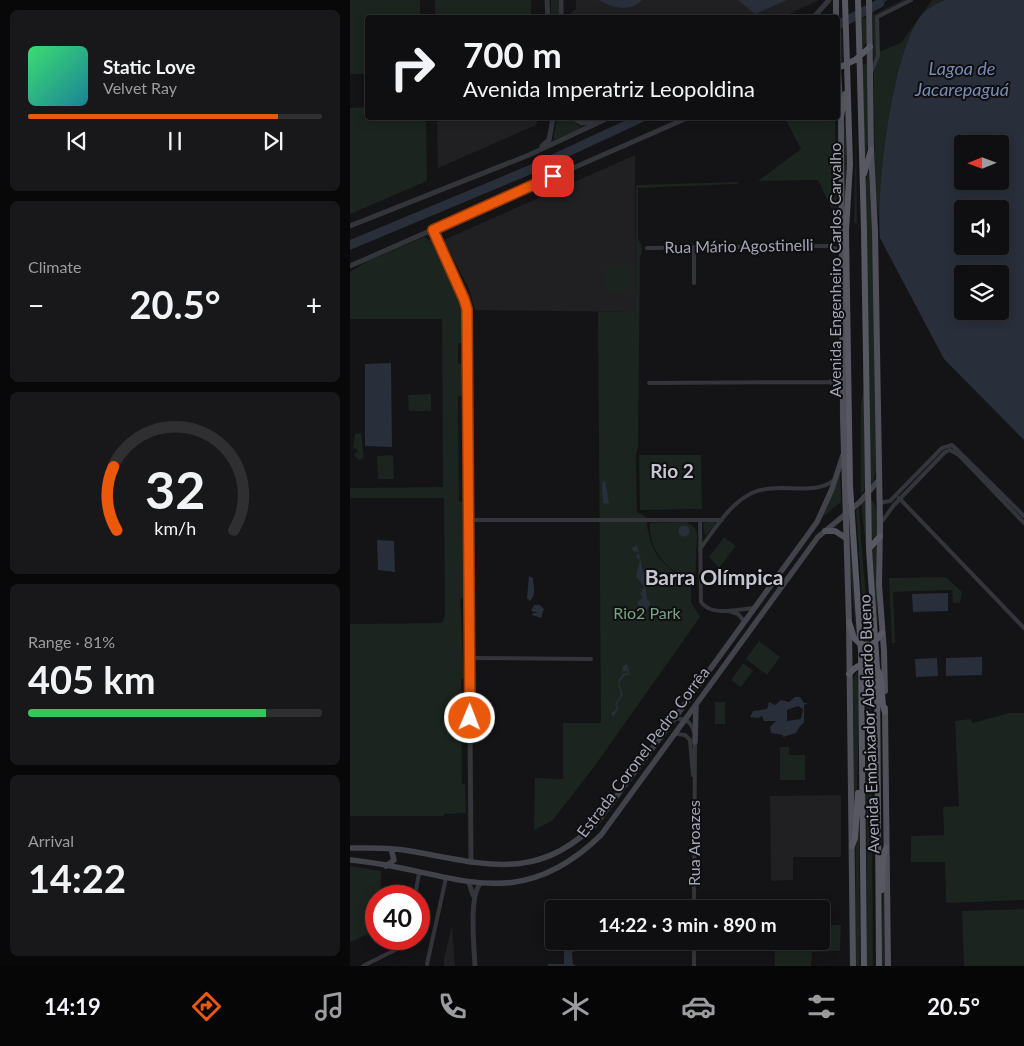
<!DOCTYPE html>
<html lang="en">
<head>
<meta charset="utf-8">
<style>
  :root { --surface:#0f0e10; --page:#181719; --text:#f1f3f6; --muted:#9b9c9f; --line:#2f2e30; --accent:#ea580c }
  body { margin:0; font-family:Lato,sans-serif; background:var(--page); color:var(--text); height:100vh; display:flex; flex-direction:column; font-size:19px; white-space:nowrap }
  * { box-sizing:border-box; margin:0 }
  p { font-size:16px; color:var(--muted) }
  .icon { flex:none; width:28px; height:28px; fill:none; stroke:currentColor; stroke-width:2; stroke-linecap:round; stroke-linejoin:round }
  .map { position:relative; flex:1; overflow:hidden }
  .drawer { display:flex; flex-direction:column; gap:10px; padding:10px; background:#080809; width:350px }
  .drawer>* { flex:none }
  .hud { position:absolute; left:15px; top:15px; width:475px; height:105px; border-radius:5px; box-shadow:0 2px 12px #0003,0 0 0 1px var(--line); background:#0f0e10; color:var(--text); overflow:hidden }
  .needle { width:32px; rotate:269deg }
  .fabs { position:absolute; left:604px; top:135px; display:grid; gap:10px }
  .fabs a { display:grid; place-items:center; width:55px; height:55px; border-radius:5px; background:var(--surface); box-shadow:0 2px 12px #0003,0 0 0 1px var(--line); font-size:25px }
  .speed { position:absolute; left:15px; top:885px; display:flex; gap:10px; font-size:25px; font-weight:700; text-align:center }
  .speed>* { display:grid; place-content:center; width:65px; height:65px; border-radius:50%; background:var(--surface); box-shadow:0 2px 12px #0003,0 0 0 1px var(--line); line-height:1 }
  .speed .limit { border:8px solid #d22; background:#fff; color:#111 }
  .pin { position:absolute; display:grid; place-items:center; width:42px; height:42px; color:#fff; margin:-21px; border-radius:10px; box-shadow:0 2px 8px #0006 }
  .me { position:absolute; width:55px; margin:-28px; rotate:1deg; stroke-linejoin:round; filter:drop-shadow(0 0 4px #0008) }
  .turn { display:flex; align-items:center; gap:18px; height:105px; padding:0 15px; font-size:22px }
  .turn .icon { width:65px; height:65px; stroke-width:2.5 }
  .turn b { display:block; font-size:35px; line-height:42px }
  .big { font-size:38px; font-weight:700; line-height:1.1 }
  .drawer .tile { flex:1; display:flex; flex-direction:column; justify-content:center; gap:8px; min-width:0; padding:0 18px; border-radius:8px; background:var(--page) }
  .drawer .dial { align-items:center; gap:0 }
  .dial svg { height:130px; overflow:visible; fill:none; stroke:var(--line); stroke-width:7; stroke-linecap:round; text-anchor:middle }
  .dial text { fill:var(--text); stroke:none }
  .song { display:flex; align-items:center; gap:15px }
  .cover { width:60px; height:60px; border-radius:8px; background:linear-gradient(135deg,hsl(140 70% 55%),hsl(190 70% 35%)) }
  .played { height:5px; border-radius:2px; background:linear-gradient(90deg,var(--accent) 85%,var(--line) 85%) }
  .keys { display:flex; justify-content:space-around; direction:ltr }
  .heat { display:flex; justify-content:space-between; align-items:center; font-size:28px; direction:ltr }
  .charge { height:8px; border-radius:4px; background:linear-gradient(90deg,#34c759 81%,var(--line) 0) }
  .trip { position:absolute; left:195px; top:900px; width:285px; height:50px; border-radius:5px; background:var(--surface); box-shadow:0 2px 12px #0003,0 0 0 1px var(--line); font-weight:700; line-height:50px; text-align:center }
  .dock { display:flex; height:80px; justify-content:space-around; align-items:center; background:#060606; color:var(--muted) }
  .dock .icon { width:35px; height:35px }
  .dock .current { color:var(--accent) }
  .dock b { font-size:22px; color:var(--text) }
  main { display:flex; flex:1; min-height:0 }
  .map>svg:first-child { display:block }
  .built { fill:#201f22 }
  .green { fill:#1b241e }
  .water { fill:#292f3a; fill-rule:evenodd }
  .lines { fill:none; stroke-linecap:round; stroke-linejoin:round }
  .stream { stroke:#292f3a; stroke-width:1 }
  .river { stroke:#292f3a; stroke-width:9 }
  .minor { stroke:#34343b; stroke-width:4 }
  .tertiary { stroke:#34343b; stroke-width:5 }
  .secondary { stroke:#42424b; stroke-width:5.5 }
  .primary { stroke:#50505a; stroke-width:6 }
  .trunk { stroke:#585863; stroke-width:6 }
  .route-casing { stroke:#983908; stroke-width:12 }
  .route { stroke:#ea580c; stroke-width:9 }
  .labels { text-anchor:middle; stroke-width:4; stroke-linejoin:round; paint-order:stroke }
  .street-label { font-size:16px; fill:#a4a6b7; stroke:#0f0e10 }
  .park-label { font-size:16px; fill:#79a385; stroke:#0f0e10 }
  .water-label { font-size:18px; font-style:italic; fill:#788bb5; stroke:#0f0e10 }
  .quarter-label { font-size:19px; font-weight:bold; fill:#c5c6d2; stroke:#0f0e10 }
  .district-label { font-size:21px; font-weight:bold; fill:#c5c6d2; stroke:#0f0e10 }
</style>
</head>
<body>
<main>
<section class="drawer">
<div class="tile">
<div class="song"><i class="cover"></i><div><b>Static Love</b><p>Velvet Ray</p></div></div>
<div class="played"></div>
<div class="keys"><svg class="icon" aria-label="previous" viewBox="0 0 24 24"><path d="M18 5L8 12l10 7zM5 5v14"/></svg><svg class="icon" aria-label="pause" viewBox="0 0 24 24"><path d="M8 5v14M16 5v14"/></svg><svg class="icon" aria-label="next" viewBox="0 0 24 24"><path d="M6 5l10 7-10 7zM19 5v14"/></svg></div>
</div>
<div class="tile"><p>Climate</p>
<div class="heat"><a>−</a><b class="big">20.5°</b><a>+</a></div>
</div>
<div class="tile dial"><svg viewBox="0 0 100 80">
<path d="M14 69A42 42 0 1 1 86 69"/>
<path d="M14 69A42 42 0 0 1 12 30" stroke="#ea580c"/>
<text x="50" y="56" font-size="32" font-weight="700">32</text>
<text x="50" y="72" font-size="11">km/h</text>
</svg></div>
<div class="tile"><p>Range · 81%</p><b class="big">405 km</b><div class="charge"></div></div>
<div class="tile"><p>Arrival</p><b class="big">14:22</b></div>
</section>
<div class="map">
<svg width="674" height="966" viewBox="0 0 674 966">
  <rect width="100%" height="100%" fill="#141315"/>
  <path class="built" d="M 226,0 L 469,0 L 431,18 L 222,18 L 222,12 L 226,9 Z
    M 87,118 L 189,118 L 186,125 L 88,168 Z
    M 285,155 L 285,312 L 125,310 L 119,289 L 95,243 L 96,239 Z
    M 491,795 L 491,857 L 443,857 L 443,880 L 421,881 L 420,796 Z
    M 35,887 L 49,887 L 48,896 L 35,896 Z
    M 102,926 L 105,966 L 94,966 L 94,959 Z"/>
  <path class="green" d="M 0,0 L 70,0 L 70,17 L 18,18 L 17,74 L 0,74 Z
    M 85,0 L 181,0 L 181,17 L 85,17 Z
    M 201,0 L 208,0 L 208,17 L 201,17 Z
    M 553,0 L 557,0 L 526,15 L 526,53 L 551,43 L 582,0 L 595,0 C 585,4 577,8 570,17 C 542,55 532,170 529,218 L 525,189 L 523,15 Z
    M 517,18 L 517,41 L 511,52 L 512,19 Z
    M 489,33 L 492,33 L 493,62 L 490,63 Z
    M 517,63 L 518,142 L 514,165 L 512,65 Z
    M 496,106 L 497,199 L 495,199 L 494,130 Z
    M 17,107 L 18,118 L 76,118 L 77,181 L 0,214 L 0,108 Z
    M 207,118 L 219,118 L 233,128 L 203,140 Z
    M 435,118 L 485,118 L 487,220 L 468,180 L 408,181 L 451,149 Z
    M 506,119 L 507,223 L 504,223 Z
    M 518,169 L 523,231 L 526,471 L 523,483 L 520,485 L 515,189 Z
    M 388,182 L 388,184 L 288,188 L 288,239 C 293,245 293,250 290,257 L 288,447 L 286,455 L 287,512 L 296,517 C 300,553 309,564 341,582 L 341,602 L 350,617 L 244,767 L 202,821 L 184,830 L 185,778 L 213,779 L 213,723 L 251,723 L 248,312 L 285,312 L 286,185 Z
    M 74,237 L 82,241 L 111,305 L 112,343 L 108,343 L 108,363 L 112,364 L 112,396 L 108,396 L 109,501 L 113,502 L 114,598 L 110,599 L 114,678 L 111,679 L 112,784 L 115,784 L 116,813 L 94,814 L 94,816 L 0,816 L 0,624 L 92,623 L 95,615 L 94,498 L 0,498 L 0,488 L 93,487 L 92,319 L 0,319 L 0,272 L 18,261 Z
    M 255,266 L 281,266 L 281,291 L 255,292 Z
    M 514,387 L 515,488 L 511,497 L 511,403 Z
    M 81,394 L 81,411 L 59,411 L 58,395 Z
    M 11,433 L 14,458 L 9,460 L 4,455 L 8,450 L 3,448 L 5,434 Z
    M 43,455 L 44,479 L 28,479 L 27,456 Z
    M 289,455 L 351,455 L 352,509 L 290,510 Z
    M 490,470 L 491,502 L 470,519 Z
    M 520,499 C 530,507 527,522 527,534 L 521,541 Z
    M 515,501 L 516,546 L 511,505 Z
    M 509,507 L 519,642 L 515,641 L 506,510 Z
    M 499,519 L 505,592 L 506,635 L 497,537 Z
    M 365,521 L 366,524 L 355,536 L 353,523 Z
    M 337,522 L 345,528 L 347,535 L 345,581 C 319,573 298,551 300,523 Z
    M 374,537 L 386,546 L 369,568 L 359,557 Z
    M 526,545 L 528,632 L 527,633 L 522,552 Z
    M 596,577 L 612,592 L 610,603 L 603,603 L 602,590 L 543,592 L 545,643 L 542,643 L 539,578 Z
    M 409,641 L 430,657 L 417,675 L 396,659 Z
    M 393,663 L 403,671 L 391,687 L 381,680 Z
    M 516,668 L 521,670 L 523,966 L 517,966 Z
    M 507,671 L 509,707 L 507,796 L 504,814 L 503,680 Z
    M 365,702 L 375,702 L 375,724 L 365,724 Z
    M 659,713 L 674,713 L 674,900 L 596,903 L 595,862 L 561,862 L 561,836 L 594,835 L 593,807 L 609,806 L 605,721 L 620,719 L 623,723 Z
    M 430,747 L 439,747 L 439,755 L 455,755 L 455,780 L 430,780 Z
    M 509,808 L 510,966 L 505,966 L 506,825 Z
    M 0,866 L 31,871 L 31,896 L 26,896 L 26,931 L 0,942 Z
    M 533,888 L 535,888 L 535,966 L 531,966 Z
    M 674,909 L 674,966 L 614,966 L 612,911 Z
    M 471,925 L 491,925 L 490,951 L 462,952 L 461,966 L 425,966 L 424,941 L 471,941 Z"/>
  <path class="water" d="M 249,0 L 292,0 C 279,13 263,8 249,0 Z
    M 388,0 L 437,0 L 405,14 Z
    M 595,0 L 674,0 L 674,440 L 594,359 L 530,238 C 526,191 542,54 570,17 C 577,8 585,4 595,0 ZM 612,144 L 650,144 L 650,181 L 612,181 ZM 612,209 L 650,209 L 650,246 L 612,246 ZM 612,274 L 650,274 L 650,311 L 612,311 Z
    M 41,363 L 42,447 L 15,446 L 15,364 Z
    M 255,480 L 259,503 L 257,504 L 253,503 L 252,483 Z
    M328.5 531a5.5 5.5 0 1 1 11 0a5.5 5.5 0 1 1-11 0Z
    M 27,540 L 44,541 L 45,572 L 28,570 Z
    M 287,545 L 294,575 L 297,599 L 301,603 L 293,615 L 287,615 L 285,611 L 289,606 L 287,603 L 293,597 L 290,594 L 294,587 L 286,576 L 290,560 L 286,557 L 289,552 L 283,551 L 282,548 Z
    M 179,576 L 183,578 C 183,586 187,594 180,601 L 177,598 Z
    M 598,593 L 598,611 L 563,612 L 562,594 Z
    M 184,605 L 190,605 L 194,609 L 191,618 L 182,615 L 183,613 L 189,613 L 181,611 Z
    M 632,657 L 632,675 L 596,676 L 596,658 Z
    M 587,658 L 588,676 L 566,677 L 565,659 Z
    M 277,664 L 280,674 L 274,676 L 269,683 L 273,695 L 266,705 L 268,706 L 268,710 L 263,717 L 261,713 L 267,709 L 265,704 L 271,695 L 268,682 L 272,674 L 278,673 L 278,671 L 272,671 L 273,666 Z
    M 445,697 L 450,697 L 454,703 L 458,703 L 454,705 L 454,723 L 450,726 L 446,733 L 433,737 L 433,735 L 421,733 L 420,727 L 426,721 L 414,721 L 412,716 L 408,718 L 400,717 L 403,711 L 417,709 L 419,702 L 425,705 L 431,700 L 439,702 ZM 448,706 L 453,709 L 451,719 L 437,721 L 437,710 Z
    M 226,945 L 226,951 L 222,952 L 223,964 L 226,966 L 198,966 L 198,964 L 214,964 L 214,951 L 198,951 L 197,946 Z"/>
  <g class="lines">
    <path class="stream" d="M 530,3 L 537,0"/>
    <path class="river" d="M 488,25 L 530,3
      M 0,245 L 177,171 L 291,118"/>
    <path class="minor" d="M 522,70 L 528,56 L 527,17 L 561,0
      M 344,247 L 344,283
      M 297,248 L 472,246 L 480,246 L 492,252
      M 479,382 L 492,376
      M 299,383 L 479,382 L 492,389
      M 549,498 L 674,628
      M 529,503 L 540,501 L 592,448 L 602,445 L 674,516
      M 118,520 L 372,520
      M 350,520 L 351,602 C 361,617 389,609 404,608
      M 530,524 L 544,505 L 595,452 L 600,450 L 609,455 L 674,523
      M 350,549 C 365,529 379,504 402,493 C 427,481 465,497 484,480
      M 379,611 L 388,614 L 394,621
      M 120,658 L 241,659
      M 324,719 C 335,718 341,721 344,732
      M 327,734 L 335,735 L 340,740 L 343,775
      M 65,896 L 69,873
      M 344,909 L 345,741
      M 77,964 L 96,878
      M 13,966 L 47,949 L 58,939
      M 344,966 L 344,941"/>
    <path class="tertiary" d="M 197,0 L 198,18
      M 211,0 L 211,18
      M 463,18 L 479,0
      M 223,118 L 232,123 L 244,122
      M 192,146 L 199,140 L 203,118
      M 0,226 L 179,155 L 258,118
      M 83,230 L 114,299 L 117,309 L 121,861
      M 0,266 L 337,118
      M 119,883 L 123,895
      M 125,966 C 124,947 119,897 130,884"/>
    <path class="secondary" d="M 345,742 L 346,707
      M 0,848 C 18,848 36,847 54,850 C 129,862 187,886 248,821 L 324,719 L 467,522 L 482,489 L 493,455
      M 0,860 C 101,869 164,920 251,835 L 468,537 L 510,502 L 528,481
      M 36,866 L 44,860 L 41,849"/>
    <path class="primary" d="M 519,0 L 521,150 L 525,231 L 530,525 L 529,585 L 534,651 L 535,691
      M 486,18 L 486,0
      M 488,72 L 491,117 L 493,419 L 499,622 L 503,966
      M 475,531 L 485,531 L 496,538
      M 535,708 L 538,966"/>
    <path class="trunk" d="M 495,0 L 500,164 L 496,231 L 500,486 L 511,652 L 514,966
      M 508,0 L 514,231 L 519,549 L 527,668 L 529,966
      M 488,68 L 505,60 L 520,47
      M 491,117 L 495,94
      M 514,174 L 521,150
      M 519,549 L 530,536
      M 499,622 L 504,638 L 510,644 L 522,645 L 532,633
      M 499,674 C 504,668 509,664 516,664 C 539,665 528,699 535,712
      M 502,846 L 505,838 L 508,793
      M 532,890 L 533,856 L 536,848"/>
  </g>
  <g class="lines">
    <g class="route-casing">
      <path id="route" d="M 120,718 L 117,309 L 114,299 L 83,230 L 203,176"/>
    </g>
    <use href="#route" class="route"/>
  </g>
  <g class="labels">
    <g class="street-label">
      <text transform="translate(389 246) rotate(-1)" y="6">Rua Mário Agostinelli</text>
      <text transform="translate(485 270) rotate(-90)" y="6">Avenida Engenheiro Carlos Carvalho</text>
      <text transform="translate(519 724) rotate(-92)" y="6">Avenida Embaixador Abelardo Bueno</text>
      <text transform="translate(293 752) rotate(-53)" y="6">Estrada Coronel Pedro Corrêa</text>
      <text transform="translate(344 843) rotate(-90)" y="6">Rua Aroazes</text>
    </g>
    <g class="park-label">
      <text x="297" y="619">Rio2 Park</text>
    </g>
    <g class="water-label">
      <text x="612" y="75">Lagoa de<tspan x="612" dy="21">Jacarepaguá</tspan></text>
    </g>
    <g class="quarter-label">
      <text x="322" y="478">Rio 2</text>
    </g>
    <g class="district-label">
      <text x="364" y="585">Barra Olímpica</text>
    </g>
  </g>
</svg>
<div class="fabs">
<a><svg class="needle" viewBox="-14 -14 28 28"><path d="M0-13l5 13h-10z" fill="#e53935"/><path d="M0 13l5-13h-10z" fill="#9b9c9f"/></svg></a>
<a><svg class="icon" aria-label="sound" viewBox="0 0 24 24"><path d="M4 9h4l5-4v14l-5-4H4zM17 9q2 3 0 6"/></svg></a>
<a><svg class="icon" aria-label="layers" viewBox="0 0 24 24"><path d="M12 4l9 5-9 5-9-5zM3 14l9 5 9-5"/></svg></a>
</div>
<div class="speed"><div class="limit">40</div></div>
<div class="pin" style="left:203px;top:176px;background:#d93025"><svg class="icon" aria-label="arrive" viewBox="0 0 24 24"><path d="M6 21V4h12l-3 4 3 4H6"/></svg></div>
<svg class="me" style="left:120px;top:718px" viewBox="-20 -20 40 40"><circle r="17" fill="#ea580c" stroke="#fff" stroke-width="3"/><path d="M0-11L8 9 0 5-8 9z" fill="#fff"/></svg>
<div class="trip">14:22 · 3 min · 890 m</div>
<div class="hud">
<div class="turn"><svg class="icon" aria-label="right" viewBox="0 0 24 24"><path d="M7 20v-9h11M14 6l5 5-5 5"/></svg><div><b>700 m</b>Avenida Imperatriz Leopoldina</div></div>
</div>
</div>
</main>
<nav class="dock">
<b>14:19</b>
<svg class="icon current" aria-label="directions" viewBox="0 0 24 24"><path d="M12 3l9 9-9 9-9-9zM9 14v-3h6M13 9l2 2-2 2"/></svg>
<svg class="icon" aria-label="music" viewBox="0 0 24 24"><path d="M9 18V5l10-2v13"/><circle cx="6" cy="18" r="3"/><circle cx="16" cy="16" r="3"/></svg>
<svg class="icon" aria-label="phone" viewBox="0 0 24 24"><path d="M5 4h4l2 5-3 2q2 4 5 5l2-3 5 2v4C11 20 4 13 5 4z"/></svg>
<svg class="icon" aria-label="climate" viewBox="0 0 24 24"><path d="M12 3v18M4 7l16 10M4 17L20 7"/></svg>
<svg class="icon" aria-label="car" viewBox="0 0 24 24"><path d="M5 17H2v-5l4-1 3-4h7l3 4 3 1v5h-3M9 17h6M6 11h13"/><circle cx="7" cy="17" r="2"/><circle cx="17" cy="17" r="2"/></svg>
<svg class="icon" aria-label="filters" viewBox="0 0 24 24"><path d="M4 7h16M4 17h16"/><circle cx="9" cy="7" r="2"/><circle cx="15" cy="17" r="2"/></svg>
<b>20.5°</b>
</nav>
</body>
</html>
